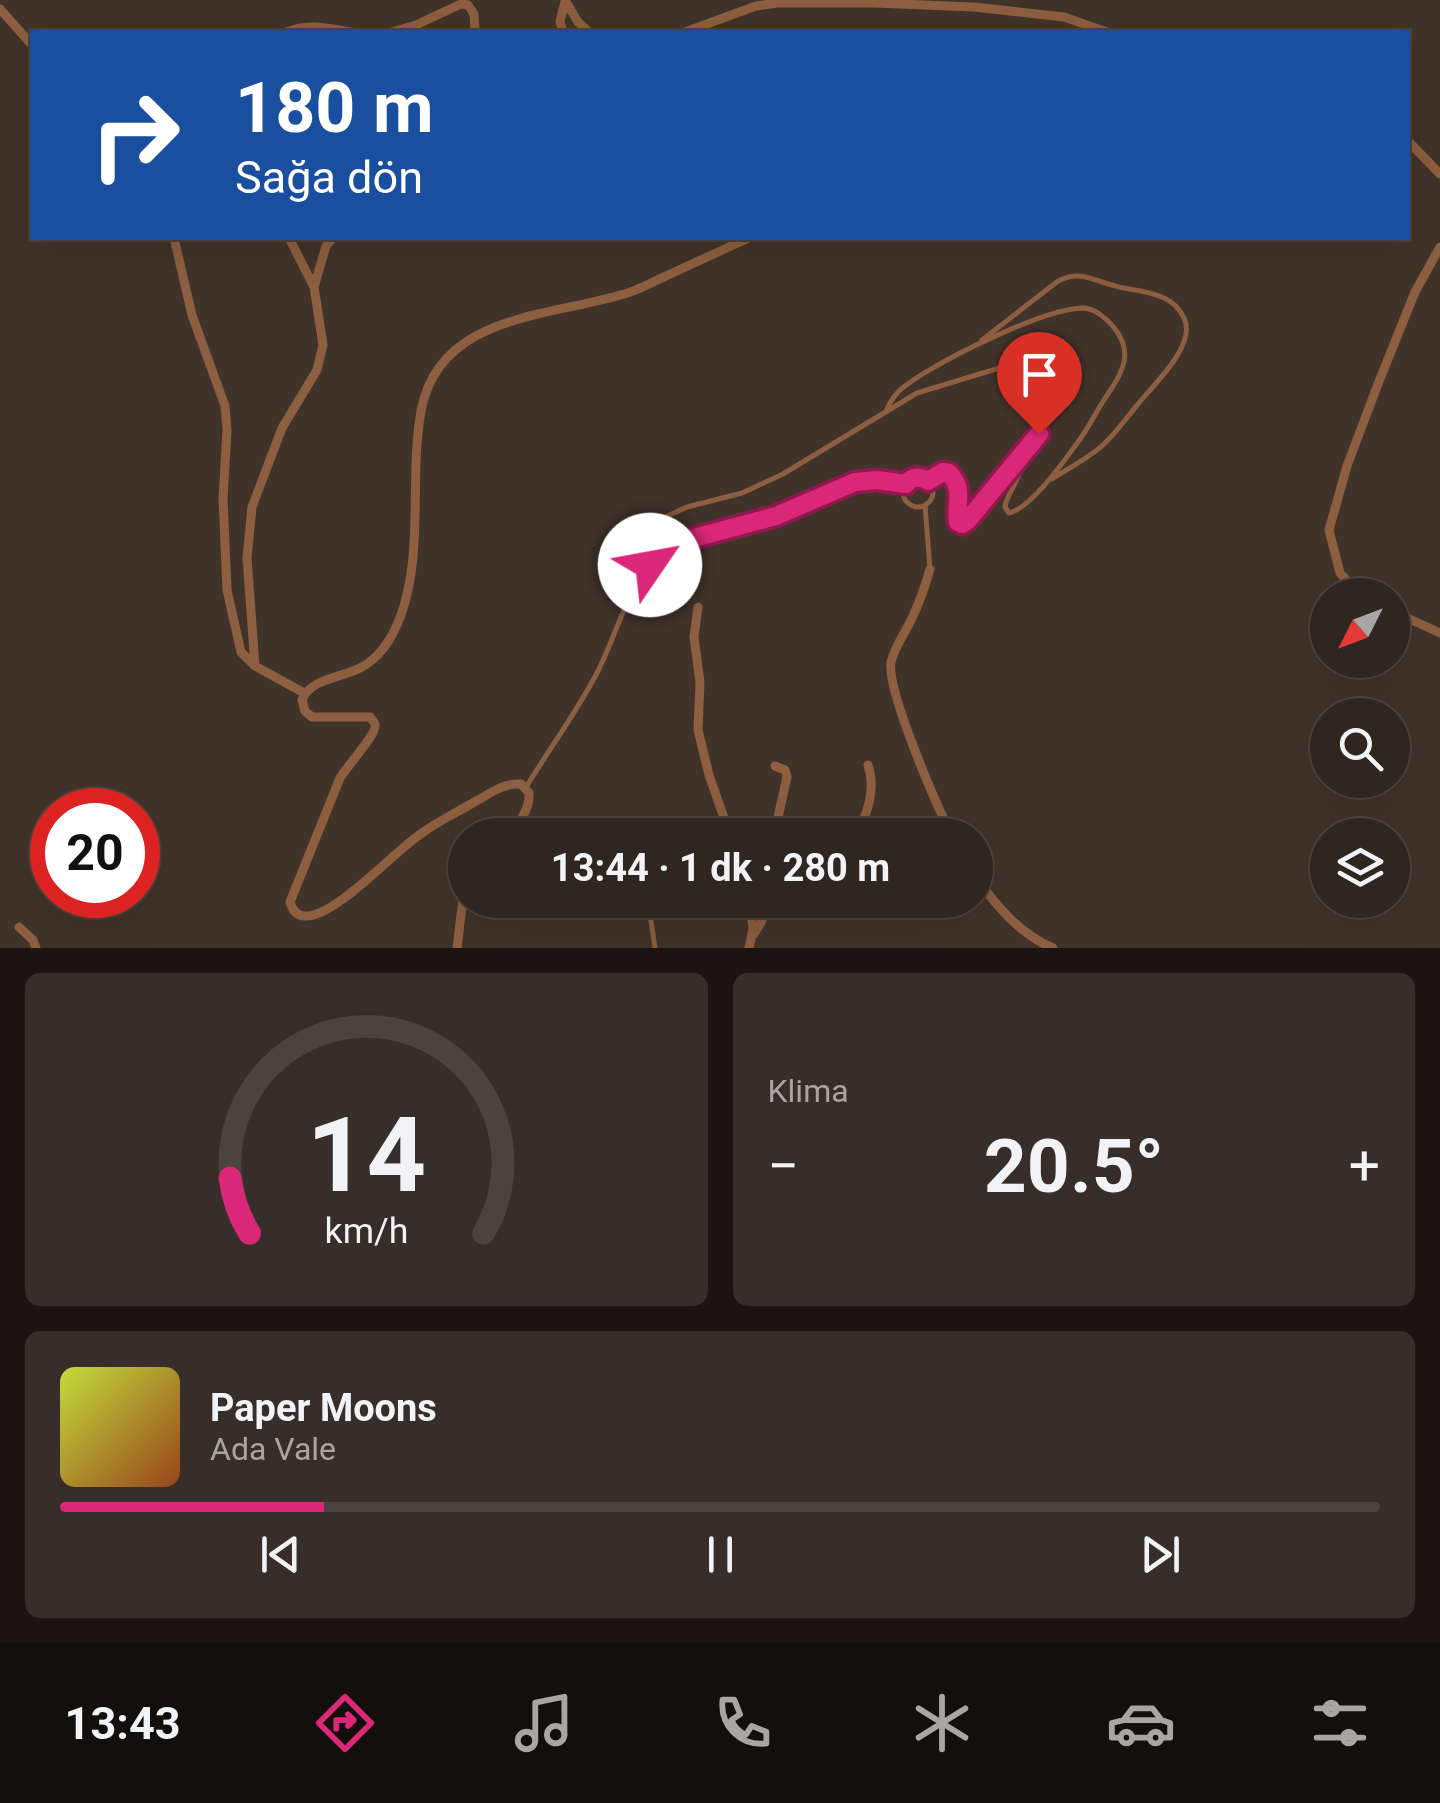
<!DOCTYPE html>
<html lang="tr">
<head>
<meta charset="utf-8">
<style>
  :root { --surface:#302620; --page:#382e29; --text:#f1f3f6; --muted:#a8a5a5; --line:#4b433e; --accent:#db2777 }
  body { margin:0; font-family:Roboto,sans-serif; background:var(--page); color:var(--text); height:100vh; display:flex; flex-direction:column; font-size:38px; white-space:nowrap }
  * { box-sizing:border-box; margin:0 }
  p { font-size:32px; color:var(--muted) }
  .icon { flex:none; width:55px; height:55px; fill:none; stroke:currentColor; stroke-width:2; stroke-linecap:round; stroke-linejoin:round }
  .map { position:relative; height:948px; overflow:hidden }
  .side { display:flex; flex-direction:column; gap:25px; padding:25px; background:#1a1512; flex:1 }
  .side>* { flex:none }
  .banner { position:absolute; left:30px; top:30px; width:1380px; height:210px; border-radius:0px; box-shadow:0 10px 40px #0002,0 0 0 2px var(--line); background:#1a4fa0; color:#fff; overflow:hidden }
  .needle { width:65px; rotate:228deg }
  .tools { position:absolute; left:1310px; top:578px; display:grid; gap:20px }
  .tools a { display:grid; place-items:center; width:100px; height:100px; border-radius:50%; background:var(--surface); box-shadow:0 10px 40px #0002,0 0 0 2px var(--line); font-size:50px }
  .speed { position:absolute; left:30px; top:788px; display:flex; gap:20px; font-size:50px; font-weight:700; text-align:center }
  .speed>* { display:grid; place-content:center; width:130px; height:130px; border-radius:50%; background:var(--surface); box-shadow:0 10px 40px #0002,0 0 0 2px var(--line); line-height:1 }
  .speed .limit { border:15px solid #d22; background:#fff; color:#111 }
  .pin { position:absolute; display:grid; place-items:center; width:85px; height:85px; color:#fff; margin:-102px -42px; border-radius:50% 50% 50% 0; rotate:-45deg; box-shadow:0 0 10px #0007 }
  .pin .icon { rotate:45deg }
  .me { position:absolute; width:110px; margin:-55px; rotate:57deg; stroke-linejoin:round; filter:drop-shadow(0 0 8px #0008) }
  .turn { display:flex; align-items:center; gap:35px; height:210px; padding:0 40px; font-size:45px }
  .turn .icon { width:130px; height:130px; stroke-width:2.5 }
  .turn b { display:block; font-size:70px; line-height:85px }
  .big { font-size:75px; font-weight:700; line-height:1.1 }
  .side .tile { flex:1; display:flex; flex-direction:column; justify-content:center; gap:15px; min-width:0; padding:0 35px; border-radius:15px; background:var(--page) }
  .side .dial { align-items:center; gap:0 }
  .dial svg { height:260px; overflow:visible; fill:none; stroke:var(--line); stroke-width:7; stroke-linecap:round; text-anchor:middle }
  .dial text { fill:var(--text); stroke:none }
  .song { display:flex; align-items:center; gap:30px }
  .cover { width:120px; height:120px; border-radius:15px; background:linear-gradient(135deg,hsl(70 70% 55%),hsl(20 70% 35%)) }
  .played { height:10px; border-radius:5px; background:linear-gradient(90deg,var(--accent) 20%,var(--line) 20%) }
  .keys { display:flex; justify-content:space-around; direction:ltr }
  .heat { display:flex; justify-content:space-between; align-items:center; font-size:55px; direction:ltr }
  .side .tiles { flex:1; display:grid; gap:25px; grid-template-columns:1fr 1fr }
  .tile:last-child { grid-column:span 2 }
  .trip { position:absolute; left:448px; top:818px; width:545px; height:100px; border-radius:50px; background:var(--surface); box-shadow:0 10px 40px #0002,0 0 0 2px var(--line); font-weight:700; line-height:100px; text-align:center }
  .menu { display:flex; height:160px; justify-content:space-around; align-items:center; background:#130f0d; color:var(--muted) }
  .menu .icon { width:70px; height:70px }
  .menu .current { color:var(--accent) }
  .menu b { font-size:45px; color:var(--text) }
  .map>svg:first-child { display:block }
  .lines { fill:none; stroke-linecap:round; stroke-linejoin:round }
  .service { stroke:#8d5e3f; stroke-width:5 }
  .minor { stroke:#8d5e3f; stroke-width:9 }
  .route-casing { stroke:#8e194d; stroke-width:25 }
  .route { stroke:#db2777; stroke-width:18 }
</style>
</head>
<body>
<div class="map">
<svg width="1440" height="948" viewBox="0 0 1440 948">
  <rect width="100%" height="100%" fill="#40332a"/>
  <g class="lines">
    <path class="service" d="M 982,340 L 1058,281 C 1083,268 1098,284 1124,288 C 1146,292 1173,294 1184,318 C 1197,345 1154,384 1139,403 C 1127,417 1117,432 1104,444 C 1089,458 1069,468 1052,479
      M 887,409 C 890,402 894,396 900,390 C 930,364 1043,309 1082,308 C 1093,308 1100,314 1108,321 C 1139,352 1121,374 1102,403 C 1094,416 1087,430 1078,442 C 1064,461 1031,508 1009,513 L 1005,507 L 1006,502 C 1012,487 1026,467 1024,451
      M903 492a15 15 0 1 1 30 0a15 15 0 1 1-30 0Z
      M 925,505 L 930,569
      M 649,565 L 655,527 L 663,518 L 687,507 L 742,493 L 783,474 L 917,393 L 1006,366 C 1037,368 1057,394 1047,424 L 964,523 L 959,523 L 956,520 C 958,501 966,479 943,472 L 928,481
      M 526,787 C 549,750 575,714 596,675 C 619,631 630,571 675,543 L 777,516 L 855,482 L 877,481 L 906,484
      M 648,900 L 655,948"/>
    <path class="minor" d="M 565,0 L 578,22 L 589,32
      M 0,9 L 32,45
      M 287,32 C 308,23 329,28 351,32
      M 392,32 L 416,25 L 461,4 L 468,5 L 474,14 L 475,32
      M 563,32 L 560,22 L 565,1
      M 685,32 L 756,6 L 777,3 L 874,3 L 974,7 L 1064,17 L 1107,32
      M 1408,141 L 1440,174
      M 174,238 L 192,315 L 225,406 L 227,430 L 223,499 L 227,590 L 241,652 L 255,666 L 304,693
      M 314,287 L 326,246 L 333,238
      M 930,569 C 925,587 919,604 911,620 C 904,635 895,646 891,662 C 886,689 937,807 952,835
      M 1360,595 L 1340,573 L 1329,530 L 1347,466 L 1378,384 L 1415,292 L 1440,247
      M 698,607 L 694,637 L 700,682 L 698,730 L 709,775 L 730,835
      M 1392,611 L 1440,633
      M 255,666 L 247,558 L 252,507 L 282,428 L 317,370 L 323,345 L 314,287 L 289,238
      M 506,835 C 519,824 530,809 529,793 L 521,784 C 504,783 492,792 478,800 C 458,812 436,822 418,836 C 393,853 334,918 305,916 C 296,916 292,909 290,902 L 340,778 C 347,766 377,734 375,725 C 375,722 372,720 370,717 L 312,717 L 305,711 L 302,700 C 311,678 341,678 360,668 C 380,658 393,637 401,615 C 424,550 409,478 421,411 C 439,314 549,317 624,294 C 639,290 652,282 666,276 C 694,263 722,250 749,238
      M 774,835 L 787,777 L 785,770 L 775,766
      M 852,835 L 858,833 C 868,811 876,788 868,765
      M 975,875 C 994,904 1021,935 1053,948
      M 749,900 L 753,929 L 749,948
      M 19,927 L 33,940 L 36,948
      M 754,934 L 762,921 L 766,900
      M 457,948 L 465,882"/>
  </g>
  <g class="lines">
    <g class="route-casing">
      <path id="route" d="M 650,565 L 661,552 L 675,543 L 776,516 L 855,482 L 877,480 L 906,484 C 912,476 919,476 928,481 L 943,472 L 949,473 C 965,489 955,503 958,522 L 962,524 L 968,520 L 1039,434"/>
    </g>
    <use href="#route" class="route"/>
  </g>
</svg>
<div class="tools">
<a><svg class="needle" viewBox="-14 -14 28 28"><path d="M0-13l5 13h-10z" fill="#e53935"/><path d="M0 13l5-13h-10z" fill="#a8a5a5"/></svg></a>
<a><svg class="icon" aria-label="search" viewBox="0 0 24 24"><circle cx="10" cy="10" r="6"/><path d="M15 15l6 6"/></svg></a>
<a><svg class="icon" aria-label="layers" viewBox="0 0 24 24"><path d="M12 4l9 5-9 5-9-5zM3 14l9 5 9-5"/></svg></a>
</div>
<div class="speed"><div class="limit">20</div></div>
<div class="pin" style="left:1039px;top:434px;background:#d93025"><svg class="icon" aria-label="arrive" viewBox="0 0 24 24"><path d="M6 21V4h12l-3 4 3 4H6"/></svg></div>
<svg class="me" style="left:650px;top:565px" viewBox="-20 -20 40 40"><circle r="19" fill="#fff"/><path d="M0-13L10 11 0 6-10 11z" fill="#db2777"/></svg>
<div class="trip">13:44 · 1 dk · 280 m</div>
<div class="banner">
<div class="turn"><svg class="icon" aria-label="right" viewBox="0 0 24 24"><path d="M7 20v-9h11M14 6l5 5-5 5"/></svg><div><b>180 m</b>Sağa dön</div></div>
</div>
</div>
<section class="side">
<div class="tiles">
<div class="tile dial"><svg viewBox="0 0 100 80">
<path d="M14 69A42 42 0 1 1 86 69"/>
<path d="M14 69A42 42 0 0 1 8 52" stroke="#db2777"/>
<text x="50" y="56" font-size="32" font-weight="700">14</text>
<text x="50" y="72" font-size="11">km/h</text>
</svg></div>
<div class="tile"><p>Klima</p>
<div class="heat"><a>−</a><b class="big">20.5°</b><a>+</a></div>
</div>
<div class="tile">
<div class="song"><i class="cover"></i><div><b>Paper Moons</b><p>Ada Vale</p></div></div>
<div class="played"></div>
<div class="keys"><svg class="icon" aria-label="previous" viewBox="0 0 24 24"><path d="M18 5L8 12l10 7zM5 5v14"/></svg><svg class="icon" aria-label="pause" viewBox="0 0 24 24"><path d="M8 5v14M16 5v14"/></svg><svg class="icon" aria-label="next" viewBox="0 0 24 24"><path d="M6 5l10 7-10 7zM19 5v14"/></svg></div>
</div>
</div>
</section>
<nav class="menu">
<b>13:43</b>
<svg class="icon current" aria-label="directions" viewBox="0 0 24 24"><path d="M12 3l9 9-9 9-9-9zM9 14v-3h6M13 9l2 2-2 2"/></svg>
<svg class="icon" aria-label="music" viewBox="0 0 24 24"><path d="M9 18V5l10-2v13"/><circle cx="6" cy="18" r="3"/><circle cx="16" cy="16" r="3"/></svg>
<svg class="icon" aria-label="phone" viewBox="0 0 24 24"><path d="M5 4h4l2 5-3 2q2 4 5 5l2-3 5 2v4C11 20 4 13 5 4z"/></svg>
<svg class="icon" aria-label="climate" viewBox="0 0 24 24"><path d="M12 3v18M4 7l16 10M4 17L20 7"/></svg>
<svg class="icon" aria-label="car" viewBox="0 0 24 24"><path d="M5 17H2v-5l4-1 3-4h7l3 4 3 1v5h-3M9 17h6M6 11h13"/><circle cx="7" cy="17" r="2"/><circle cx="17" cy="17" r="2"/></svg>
<svg class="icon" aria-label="filters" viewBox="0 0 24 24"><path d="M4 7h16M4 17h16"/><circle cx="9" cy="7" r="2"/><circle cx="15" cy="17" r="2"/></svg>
</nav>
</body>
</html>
